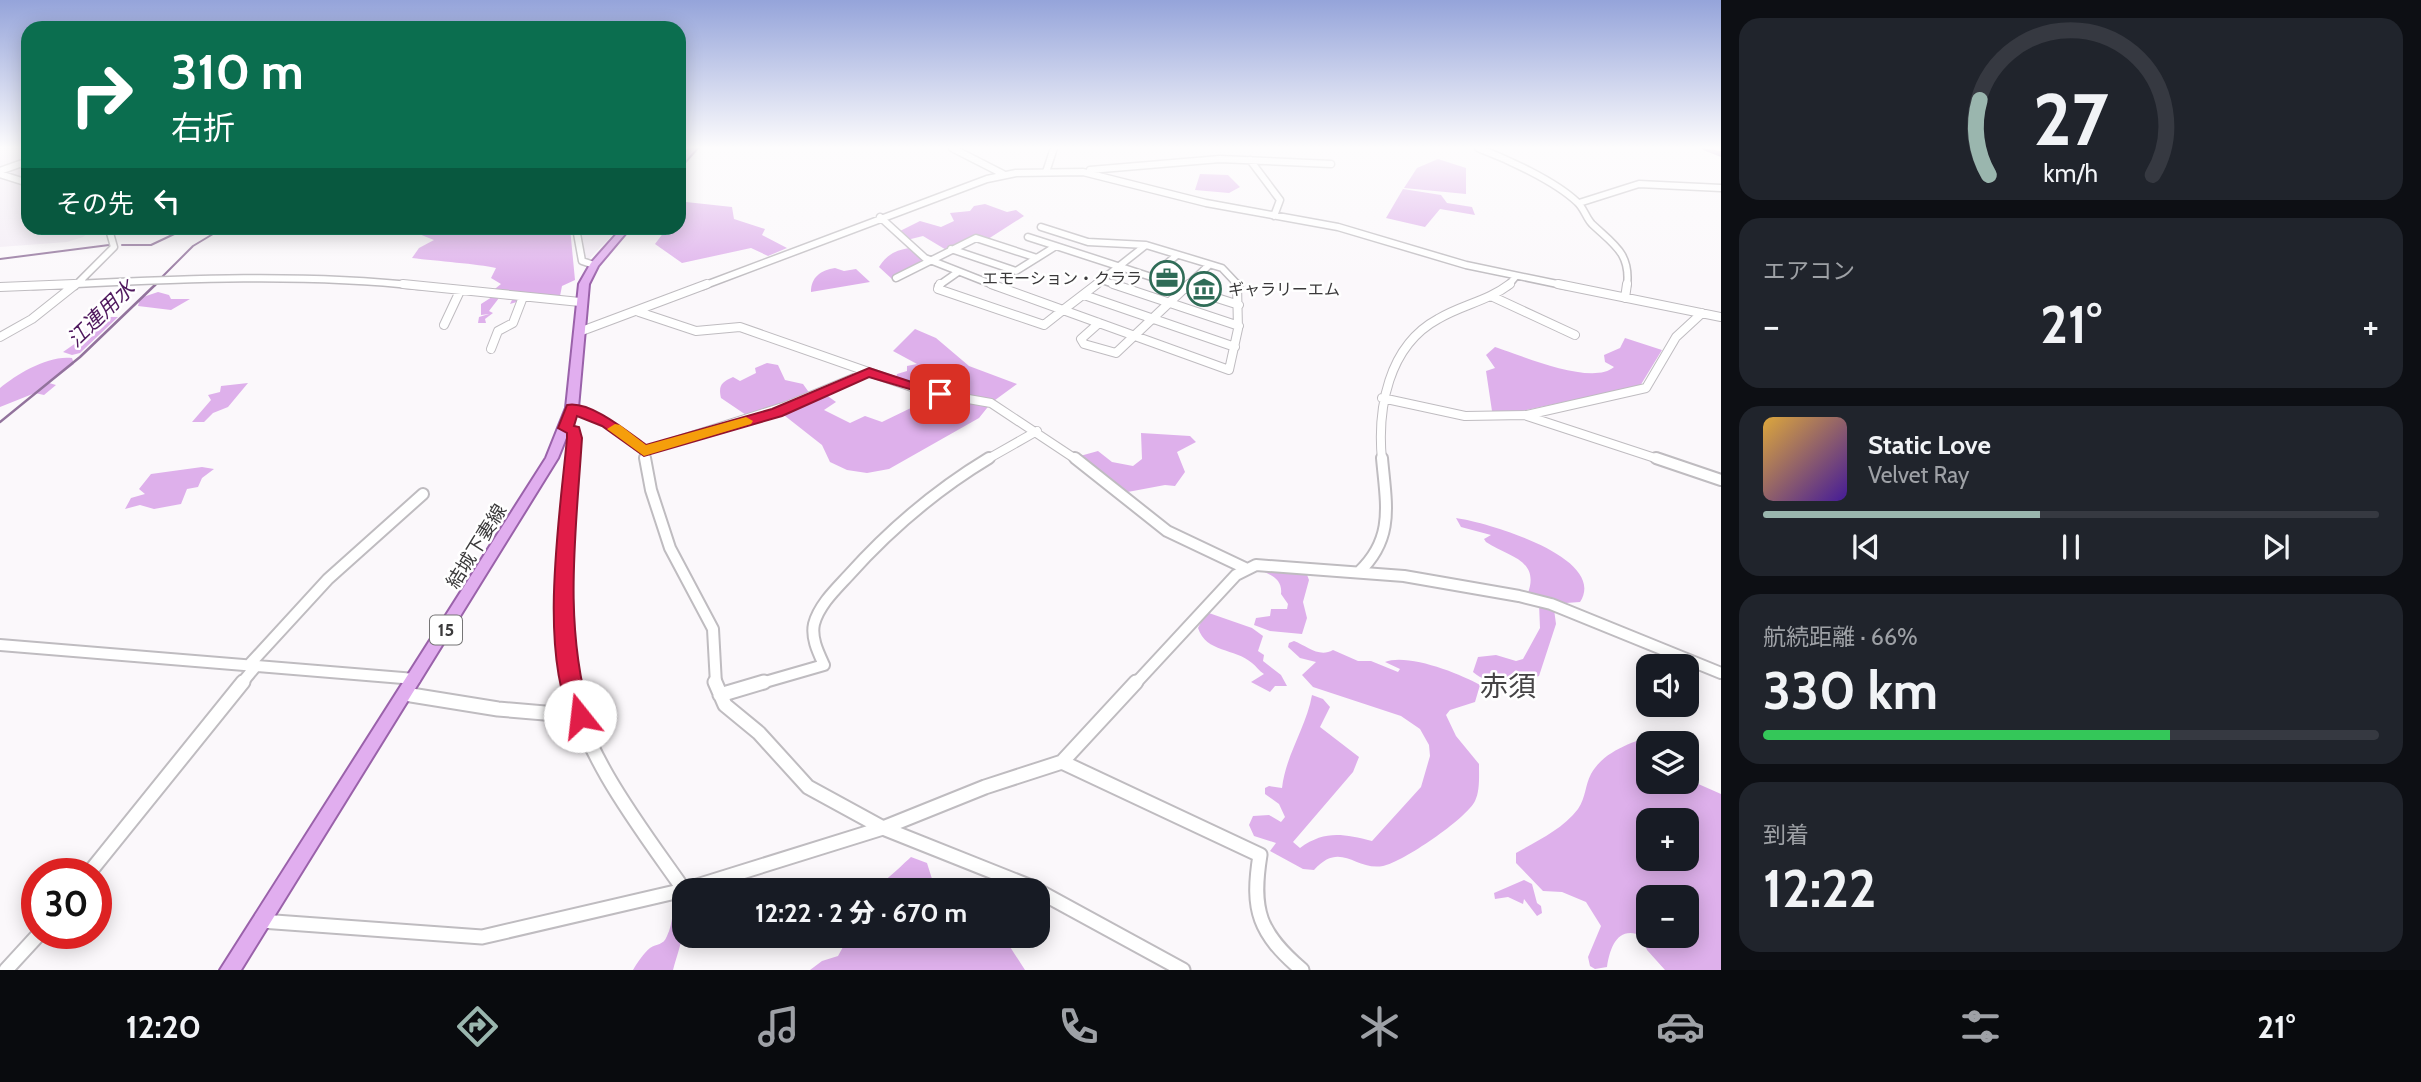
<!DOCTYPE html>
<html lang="ja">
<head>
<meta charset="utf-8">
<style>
  :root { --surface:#171b24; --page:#20242c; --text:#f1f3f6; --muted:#9ea1a6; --line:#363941; --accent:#9ab6ae }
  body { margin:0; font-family:Cabin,"Noto Sans JP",sans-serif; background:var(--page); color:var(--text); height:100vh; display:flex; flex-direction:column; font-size:26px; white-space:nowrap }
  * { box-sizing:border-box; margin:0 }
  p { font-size:23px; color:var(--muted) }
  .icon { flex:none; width:38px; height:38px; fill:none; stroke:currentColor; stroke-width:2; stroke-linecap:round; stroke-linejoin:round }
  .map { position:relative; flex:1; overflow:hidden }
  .drawer { display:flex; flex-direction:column; gap:18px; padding:18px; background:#0d0f14; width:700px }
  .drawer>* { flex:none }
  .banner { position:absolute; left:21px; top:21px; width:665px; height:214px; border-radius:21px; box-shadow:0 4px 18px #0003; background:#0b6e4f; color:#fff; overflow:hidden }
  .controls { position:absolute; left:1636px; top:654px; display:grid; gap:14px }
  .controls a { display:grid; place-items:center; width:63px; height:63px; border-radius:14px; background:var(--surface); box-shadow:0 4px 18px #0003; font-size:35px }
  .speed { position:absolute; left:21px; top:858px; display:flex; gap:14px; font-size:35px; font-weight:700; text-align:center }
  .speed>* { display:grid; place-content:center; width:91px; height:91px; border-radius:50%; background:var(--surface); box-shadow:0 4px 18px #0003; line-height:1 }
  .speed .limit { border:10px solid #d22; background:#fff; color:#111 }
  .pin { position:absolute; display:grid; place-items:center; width:60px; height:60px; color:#fff; margin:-30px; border-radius:14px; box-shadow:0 4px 10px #0006 }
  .me { position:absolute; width:77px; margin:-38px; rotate:344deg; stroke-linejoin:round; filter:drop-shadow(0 0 5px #0008) }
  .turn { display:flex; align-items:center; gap:24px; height:147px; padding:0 35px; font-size:32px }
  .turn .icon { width:91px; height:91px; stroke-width:2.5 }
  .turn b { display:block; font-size:49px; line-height:60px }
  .then { display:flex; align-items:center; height:66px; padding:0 35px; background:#0003; gap:14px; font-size:26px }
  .big { font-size:52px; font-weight:800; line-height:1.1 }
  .drawer .card { flex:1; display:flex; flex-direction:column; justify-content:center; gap:10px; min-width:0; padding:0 24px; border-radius:21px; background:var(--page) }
  .drawer .dial { align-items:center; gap:0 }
  .dial svg { height:182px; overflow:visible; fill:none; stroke:var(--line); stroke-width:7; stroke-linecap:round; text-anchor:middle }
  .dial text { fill:var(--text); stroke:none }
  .song { display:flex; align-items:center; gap:21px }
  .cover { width:84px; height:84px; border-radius:10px; background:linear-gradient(135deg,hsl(40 70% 55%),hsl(260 70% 35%)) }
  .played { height:7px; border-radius:4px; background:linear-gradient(90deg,var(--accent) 45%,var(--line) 45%) }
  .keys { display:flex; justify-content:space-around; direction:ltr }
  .heat { display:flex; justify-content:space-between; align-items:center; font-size:38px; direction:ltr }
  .charge { height:10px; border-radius:5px; background:linear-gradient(90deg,#34c759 66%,var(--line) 0) }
  .trip { position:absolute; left:672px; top:878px; width:378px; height:70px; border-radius:21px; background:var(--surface); box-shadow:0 4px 18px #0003; font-weight:800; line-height:70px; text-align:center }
  .tabs { display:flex; height:112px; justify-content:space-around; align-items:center; background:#090b0e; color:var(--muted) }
  .tabs .icon { width:49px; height:49px }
  .tabs .current { color:var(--accent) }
  .tabs b { font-size:32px; color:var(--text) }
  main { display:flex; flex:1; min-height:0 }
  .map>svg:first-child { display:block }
  .built { fill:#f3ecf5 }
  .forest { fill:#deb0eb; fill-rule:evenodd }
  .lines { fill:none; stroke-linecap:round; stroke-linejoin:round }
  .stream-far1 { stroke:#92739c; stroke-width:2 }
  .stream { stroke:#92739c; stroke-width:2.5 }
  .river { fill:#b88cc5; fill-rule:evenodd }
  .minor-far3-casing { stroke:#bfbcc0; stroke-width:9 }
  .minor-far2-casing { stroke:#bfbcc0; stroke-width:10 }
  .minor-far1-casing { stroke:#bfbcc0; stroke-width:14 }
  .minor-casing { stroke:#bfbcc0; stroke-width:17 }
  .major-casing { stroke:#9a62aa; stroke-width:4 }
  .minor-far3 { stroke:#fff; stroke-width:6 }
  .minor-far2 { stroke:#fff; stroke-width:8 }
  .minor-far1 { stroke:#fff; stroke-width:10 }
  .minor { stroke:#fff; stroke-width:13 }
  .major { fill:#e1aeef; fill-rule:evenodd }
  .route { fill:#e11d48; stroke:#92132f; stroke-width:2 }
  .slow { fill:#f59e0b }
  .labels { text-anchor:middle; stroke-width:5; stroke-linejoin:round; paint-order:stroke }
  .far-poi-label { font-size:16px; fill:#3b3a3b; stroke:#fff; text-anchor:end }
  .shield { fill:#fff; stroke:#767576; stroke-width:2 }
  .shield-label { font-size:18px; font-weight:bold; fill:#3b3a3b }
  .street-label { font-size:19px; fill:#3b3a3b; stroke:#fff }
  .water-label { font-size:21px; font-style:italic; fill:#50195e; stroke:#fff }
  .near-quarter-label { font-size:28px; fill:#454345; stroke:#fff }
</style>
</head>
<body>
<main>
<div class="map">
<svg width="1721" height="970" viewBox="0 0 1721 970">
  <rect width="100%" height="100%" fill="#fbf8fb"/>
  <path class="built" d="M 0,148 L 28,148 L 28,228 L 94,228 L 83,237 L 67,242 L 0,247 Z
    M 581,229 L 615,232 L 589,259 L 584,257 Z"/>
  <path class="forest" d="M 1438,159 L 1466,168 L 1466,194 L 1404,188 L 1417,168 Z
    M 1200,174 L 1228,175 L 1240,187 L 1229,193 L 1195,190 Z
    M 1403,189 L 1441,195 L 1447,203 L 1472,207 L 1475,215 L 1440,209 L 1425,227 L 1386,218 Z
    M 686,202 L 732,207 L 734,219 L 765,229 L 762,235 L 787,248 L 768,256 L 751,248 L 682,263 L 655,244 L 667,228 L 679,228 L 679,212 Z
    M 985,204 L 1007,212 L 1016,210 L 1024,216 L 985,241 L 976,238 L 948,251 L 923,236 L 907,240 L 898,232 L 920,221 L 941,227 L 954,221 L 950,213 L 970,211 L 974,206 Z
    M 422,228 L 570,228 L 575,280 L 562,286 L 560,296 L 530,298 L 510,304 L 512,300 L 499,298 L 489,311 L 493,313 L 485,319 L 486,323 L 478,323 L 479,317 L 489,314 L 481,315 L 481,304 L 492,297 L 491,292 L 501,284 L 491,278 L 496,268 C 478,264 437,261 412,258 L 419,248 L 434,240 L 419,234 Z
    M 909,248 L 927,261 L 892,279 L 879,267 C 886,255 896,250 909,248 Z
    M 835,268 L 844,271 L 856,269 L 870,282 L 811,292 C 811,277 821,270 835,268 Z
    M 158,292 L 169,295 L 171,299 L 190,299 L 171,310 L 138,306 L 140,298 Z
    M 103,317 L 118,317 L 80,353 L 72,355 L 63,352 L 83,338 L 79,334 L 90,331 Z
    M 915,329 L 936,338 L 969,366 L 1017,384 L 991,403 L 979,418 L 889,469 L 867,473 L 847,470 L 830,462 L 822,445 L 780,412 L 752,419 L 721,398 C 718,385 722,382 733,377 L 740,381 L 756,373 L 755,368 L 767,363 L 778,365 L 785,380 L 803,384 L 813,398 L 825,394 L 836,402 L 824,410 L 850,423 L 865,416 L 882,422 L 915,406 L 925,392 L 895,381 L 897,374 L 907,371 L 907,366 L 917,364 L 893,351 Z
    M 1625,338 L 1662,350 L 1640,386 L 1522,411 L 1492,411 L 1486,371 L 1495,368 L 1486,355 L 1495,347 C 1523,356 1592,386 1614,367 L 1605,362 L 1604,355 L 1620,348 Z
    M 72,358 L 74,364 L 49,383 L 56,385 L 44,395 L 35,393 L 0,407 L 0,388 C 17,374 48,355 72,358 Z
    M 248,383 L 228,407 L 213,413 L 204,422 L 192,422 L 211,400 L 208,395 L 220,392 L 221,386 Z
    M 1141,433 L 1190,436 L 1196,442 L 1177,452 L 1185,472 L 1175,486 L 1165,485 L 1117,494 L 1080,456 L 1098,451 L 1112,462 L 1133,466 L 1142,459 Z
    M 202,467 L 214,469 L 202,478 L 198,487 L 187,489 L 181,504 L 154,509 L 140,505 L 125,509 L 131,498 L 145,494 L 139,489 L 151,474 Z
    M 1456,518 C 1485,522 1609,557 1580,602 L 1566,603 L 1528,593 C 1540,559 1508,557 1486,542 L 1484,539 L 1491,535 L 1461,527 Z
    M 1255,568 L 1306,572 L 1309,580 L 1303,602 L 1307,618 L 1302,634 L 1270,631 L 1254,625 L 1256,618 L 1270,616 L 1271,609 L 1287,609 L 1288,604 L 1281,594 C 1283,577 1268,574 1255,568 Z
    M 1539,603 L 1554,609 L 1556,624 L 1539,676 C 1518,683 1489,687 1473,672 L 1478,657 L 1496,655 L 1516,661 L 1523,659 L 1540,628 Z
    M 1206,612 L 1252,628 L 1263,636 L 1258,651 L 1264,655 L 1263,661 L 1281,675 L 1287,686 L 1275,686 L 1270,692 L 1251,682 L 1264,674 C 1259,671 1256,666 1252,663 C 1235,648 1206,653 1198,628 Z
    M 1294,641 C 1307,646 1319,658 1333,650 L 1358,661 L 1371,661 L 1398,672 L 1400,669 L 1385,662 C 1407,653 1459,673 1480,685 L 1475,702 L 1450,710 L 1446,715 L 1456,736 L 1479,764 C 1479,776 1480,791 1475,801 C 1466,819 1403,862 1383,866 C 1355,871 1341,840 1314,870 L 1303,869 L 1270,851 L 1276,843 L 1254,836 L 1249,825 L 1253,816 L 1269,815 L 1281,822 L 1285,817 L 1279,804 L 1265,794 L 1265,788 L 1269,786 L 1282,788 C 1286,754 1306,728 1312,695 L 1323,699 L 1330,707 L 1320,727 L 1359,757 L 1353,772 L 1293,842 L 1300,848 C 1325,830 1343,834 1372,841 L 1421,787 L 1430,756 L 1429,745 L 1420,729 L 1401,716 L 1313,687 L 1302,675 L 1316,662 L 1300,658 L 1288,647 L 1289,643 Z
    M 1660,734 L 1668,739 L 1664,744 L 1648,744 L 1648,782 L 1687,782 L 1687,779 L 1721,794 L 1721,970 L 1665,970 L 1647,950 L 1642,936 C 1618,925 1610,947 1607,967 L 1595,969 L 1590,966 L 1588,957 L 1601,926 L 1586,902 L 1562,892 L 1543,891 L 1516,863 L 1516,853 C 1537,841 1563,829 1578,809 C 1586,797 1585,785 1591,774 C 1604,750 1637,740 1660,734 ZM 1648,821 L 1687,821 L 1687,859 L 1648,859 ZM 1648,898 L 1687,898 L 1687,936 L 1648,936 Z
    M 911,857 L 927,863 L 932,879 L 931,891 L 860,891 C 883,887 895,871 911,857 Z
    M 1524,880 L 1532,884 L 1537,903 L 1541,906 L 1542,913 L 1537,916 L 1524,899 L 1523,904 L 1508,897 L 1495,899 L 1494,893 Z
    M 679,894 C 694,912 678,950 673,970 L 633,970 C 637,963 644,953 650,948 C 657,943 663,946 667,936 C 674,922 671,908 679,894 Z
    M 849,936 L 1003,936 L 1025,970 L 810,970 L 822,961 L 838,956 Z"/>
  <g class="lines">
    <path class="stream-far1" d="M 122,245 L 151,245 L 187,228
      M 0,259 L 109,245
      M 161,278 L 193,246 L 223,228
      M 154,286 L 157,283"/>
    <path class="stream" d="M 0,422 L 80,357 L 156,284"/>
    <path class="river" d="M 1702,148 L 1721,151 L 1721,157 L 1703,150 Z"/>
    <g class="minor-far3-casing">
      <path id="minor-far3" d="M 952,148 L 1003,174
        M 1478,148 C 1507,159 1555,181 1577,202 C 1584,208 1586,218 1592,224 C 1613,244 1631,253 1627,286
        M 1250,160 L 1280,200 L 1274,216
        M 1090,170 L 1220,159 L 1331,164
        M 0,171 L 28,161
        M 1046,172 L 1054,148
        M 0,174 L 28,183
        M 1579,203 L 1639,184 L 1721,188
        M 880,217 L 925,258 L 996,286
        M 1041,227 L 1088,242 L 1146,245
        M 576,228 L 582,261 L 594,265
        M 1028,237 L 1056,246
        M 951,249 L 1016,271 L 1056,246 L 1179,286
        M 1151,277 L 1177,255
        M 896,278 L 976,238 L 1037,258
        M 1102,280 L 1119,286
        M 33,286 C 163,280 291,272 420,286
        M 75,286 L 114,247 L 110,233 L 114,228
        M 703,286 L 987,179 L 1016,173 L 1083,172 L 1206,203 L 1338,227 L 1466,265 L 1567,286
        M 938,286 L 958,272
        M 1094,286 L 1146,245 L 1222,268 L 1239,286
        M 1187,286 L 1209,265
        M 1508,286 L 1516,276"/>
    </g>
    <g class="minor-far2-casing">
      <path id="minor-far2" d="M 403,284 L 580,302
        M 940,284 L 938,289 L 1044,325 L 1063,310
        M 991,284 L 1063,310
        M 1113,284 L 1239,326
        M 1173,284 L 1239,305
        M 1558,284 L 1721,317
        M 0,287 L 74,284
        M 1084,295 L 1235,347
        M 1491,296 L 1575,335
        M 1625,298 L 1627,284
        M 1063,310 L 1229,370 L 1238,329 L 1237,284
        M 1063,310 L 1097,284
        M 639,312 L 696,331 L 740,327 L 923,391 L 991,403 L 1077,460
        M 1099,323 L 1081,339 L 1084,344 L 1116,353 L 1189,284
        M 444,325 L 460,291
        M 579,332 L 707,284
        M 0,337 L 32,319 L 76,284
        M 491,349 L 498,331 L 513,323 L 523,297
        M 1382,398 L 1465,416 L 1527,415 L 1646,388 L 1676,337 L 1702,313
        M 572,408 L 607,423 L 644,451
        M 1527,416 L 1661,460
        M 566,428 L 574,430 L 572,460
        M 646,460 L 644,451 L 786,406 L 868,372
        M 986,460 L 1037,431
        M 1382,460 C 1377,409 1388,346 1438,319 C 1461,305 1488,301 1510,284"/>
    </g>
    <g class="minor-far1-casing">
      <path id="minor-far1" d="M 645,458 L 651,490 L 670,548 L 713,629 L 716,684
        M 1075,458 L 1167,531 L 1245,568
        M 1656,458 L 1721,480
        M 1359,572 C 1395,538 1386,504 1382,458
        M 0,645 L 415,679
        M 249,665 L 328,579 L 423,494
        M 241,684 L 256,666
        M 570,684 C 558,609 562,533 572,458
        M 758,684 L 824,665 C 818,652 811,638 814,624 C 819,605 836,589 848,576 C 890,529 936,490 989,458
        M 1135,684 L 1236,575 L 1256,565 L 1404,576 L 1519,596 L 1551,604 L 1721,673"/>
    </g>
    <g class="minor-casing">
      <path id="minor" d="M 570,682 C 582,754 643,831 684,890
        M 715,682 L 725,705 L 759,733 L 808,787 L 883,828 L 1031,887 L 1183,970
        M 405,694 L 498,709 L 580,716
        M 720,695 L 764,682
        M 1062,762 L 1260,855 C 1251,911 1259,933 1302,970
        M 89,873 L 243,682
        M 261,921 L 482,937 L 684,890 L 883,828 L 985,787 L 1062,762 L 1136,682
        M 6,970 L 40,933"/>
    </g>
    <g class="major-casing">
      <path id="major" d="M 690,148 L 697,148 L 679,168 L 679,161 Z
        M 622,228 L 630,228 L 598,266 L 589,284 L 578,408 L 558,458 L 241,970 L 220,970 L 546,458 L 566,408 L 579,284 L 591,263 Z"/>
    </g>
    <use href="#minor-far3" class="minor-far3"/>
    <use href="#minor-far2" class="minor-far2"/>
    <use href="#minor-far1" class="minor-far1"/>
    <use href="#minor" class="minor"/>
    <use href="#major" class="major"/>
  </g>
  <linearGradient id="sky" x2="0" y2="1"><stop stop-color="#95a4da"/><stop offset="0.52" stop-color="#fdfcfd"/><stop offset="1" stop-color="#fdfcfd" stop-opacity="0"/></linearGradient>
  <rect width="1721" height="284" fill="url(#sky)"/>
  <path class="route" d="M 869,368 L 948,394 L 940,398 L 869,377 L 782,416 L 644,456 L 602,426 L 577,416 L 574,426 L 579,427 L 582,438 C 576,532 563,623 590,716 L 587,722 L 580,725 L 573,722 C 538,652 560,515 567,438 L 567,433 L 558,428 L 567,405 C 590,400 628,432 646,445 L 772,409 Z"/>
  <path class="slow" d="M 746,417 L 753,421 L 751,424 L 644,456 L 607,429 L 615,424 L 620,425 L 646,445 Z"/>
  <defs>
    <g id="office-ring" transform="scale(1.75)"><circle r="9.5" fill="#fff" stroke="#2f6c57" stroke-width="1.5"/><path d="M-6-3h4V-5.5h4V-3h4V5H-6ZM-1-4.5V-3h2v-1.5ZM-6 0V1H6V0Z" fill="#2f6c57"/></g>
    <g id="museum-ring" transform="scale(1.75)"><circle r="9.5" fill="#fff" stroke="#2f6c57" stroke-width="1.5"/><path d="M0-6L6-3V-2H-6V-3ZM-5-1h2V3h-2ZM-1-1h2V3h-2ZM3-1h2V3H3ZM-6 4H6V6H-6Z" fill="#2f6c57"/></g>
  </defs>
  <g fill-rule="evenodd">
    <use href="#office-ring" x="1167" y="278"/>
    <use href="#museum-ring" x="1204" y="289"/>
  </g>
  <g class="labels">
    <g class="far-poi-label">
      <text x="1142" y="284">エモーション・クララ</text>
      <text x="1228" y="295" text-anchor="start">ギャラリーエム</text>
    </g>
    <rect class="shield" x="430" y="615.5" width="32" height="29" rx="5"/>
    <g class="shield-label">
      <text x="446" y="636">15</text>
    </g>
    <g class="street-label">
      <text transform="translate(476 546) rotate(-58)" y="7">結城下妻線</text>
    </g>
    <g class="water-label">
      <text transform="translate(101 314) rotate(-44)" y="7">江連用水</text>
    </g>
    <g class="near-quarter-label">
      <text x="1508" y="696">赤須</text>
    </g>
  </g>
</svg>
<div class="controls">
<a><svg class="icon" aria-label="sound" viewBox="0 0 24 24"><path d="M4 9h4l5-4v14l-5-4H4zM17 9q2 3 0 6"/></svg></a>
<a><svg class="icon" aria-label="layers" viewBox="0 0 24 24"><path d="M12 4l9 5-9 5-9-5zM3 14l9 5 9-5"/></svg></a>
<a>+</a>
<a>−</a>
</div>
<div class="speed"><div class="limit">30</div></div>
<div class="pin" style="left:940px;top:394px;background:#d93025"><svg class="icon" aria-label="arrive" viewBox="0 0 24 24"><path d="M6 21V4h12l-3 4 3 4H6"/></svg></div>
<svg class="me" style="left:580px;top:716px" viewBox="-20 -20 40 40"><circle r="19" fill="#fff"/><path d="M0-13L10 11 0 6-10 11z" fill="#e11d48"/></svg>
<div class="trip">12:22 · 2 分 · 670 m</div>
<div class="banner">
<div class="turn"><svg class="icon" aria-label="right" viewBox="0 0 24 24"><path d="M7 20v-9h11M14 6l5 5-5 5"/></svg><div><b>310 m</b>右折</div></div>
<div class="then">その先<svg class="icon" aria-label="left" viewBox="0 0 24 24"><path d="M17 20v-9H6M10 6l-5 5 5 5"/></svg></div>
</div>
</div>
<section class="drawer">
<div class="card dial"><svg viewBox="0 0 100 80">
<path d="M14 69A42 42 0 1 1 86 69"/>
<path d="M14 69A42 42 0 0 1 10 36" stroke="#9ab6ae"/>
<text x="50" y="56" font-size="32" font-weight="700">27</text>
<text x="50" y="72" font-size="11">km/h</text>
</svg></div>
<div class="card"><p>エアコン</p>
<div class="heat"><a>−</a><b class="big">21°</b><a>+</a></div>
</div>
<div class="card">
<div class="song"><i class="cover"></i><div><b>Static Love</b><p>Velvet Ray</p></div></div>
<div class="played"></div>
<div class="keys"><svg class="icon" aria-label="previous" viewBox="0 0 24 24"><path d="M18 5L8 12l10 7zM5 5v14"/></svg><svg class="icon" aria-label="pause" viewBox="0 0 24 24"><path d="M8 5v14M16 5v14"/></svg><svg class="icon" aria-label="next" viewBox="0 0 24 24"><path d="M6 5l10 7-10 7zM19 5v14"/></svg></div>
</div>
<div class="card"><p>航続距離 · 66%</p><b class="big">330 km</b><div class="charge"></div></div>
<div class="card"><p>到着</p><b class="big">12:22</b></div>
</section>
</main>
<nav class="tabs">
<b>12:20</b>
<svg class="icon current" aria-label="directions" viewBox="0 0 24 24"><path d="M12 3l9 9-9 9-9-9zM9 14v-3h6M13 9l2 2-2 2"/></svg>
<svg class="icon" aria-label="music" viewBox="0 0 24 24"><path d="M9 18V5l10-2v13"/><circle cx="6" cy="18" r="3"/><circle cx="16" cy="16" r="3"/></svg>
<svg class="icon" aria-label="phone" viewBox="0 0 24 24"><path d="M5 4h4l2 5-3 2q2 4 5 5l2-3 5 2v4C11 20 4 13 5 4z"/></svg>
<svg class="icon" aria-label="climate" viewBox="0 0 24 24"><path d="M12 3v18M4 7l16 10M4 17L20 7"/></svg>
<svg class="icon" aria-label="car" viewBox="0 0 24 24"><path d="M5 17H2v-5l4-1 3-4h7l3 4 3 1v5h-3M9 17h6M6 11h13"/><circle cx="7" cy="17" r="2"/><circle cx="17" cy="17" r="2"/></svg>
<svg class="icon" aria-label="filters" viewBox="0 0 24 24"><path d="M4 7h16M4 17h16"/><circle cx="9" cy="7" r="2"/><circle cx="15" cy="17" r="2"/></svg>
<b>21°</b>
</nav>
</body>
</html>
